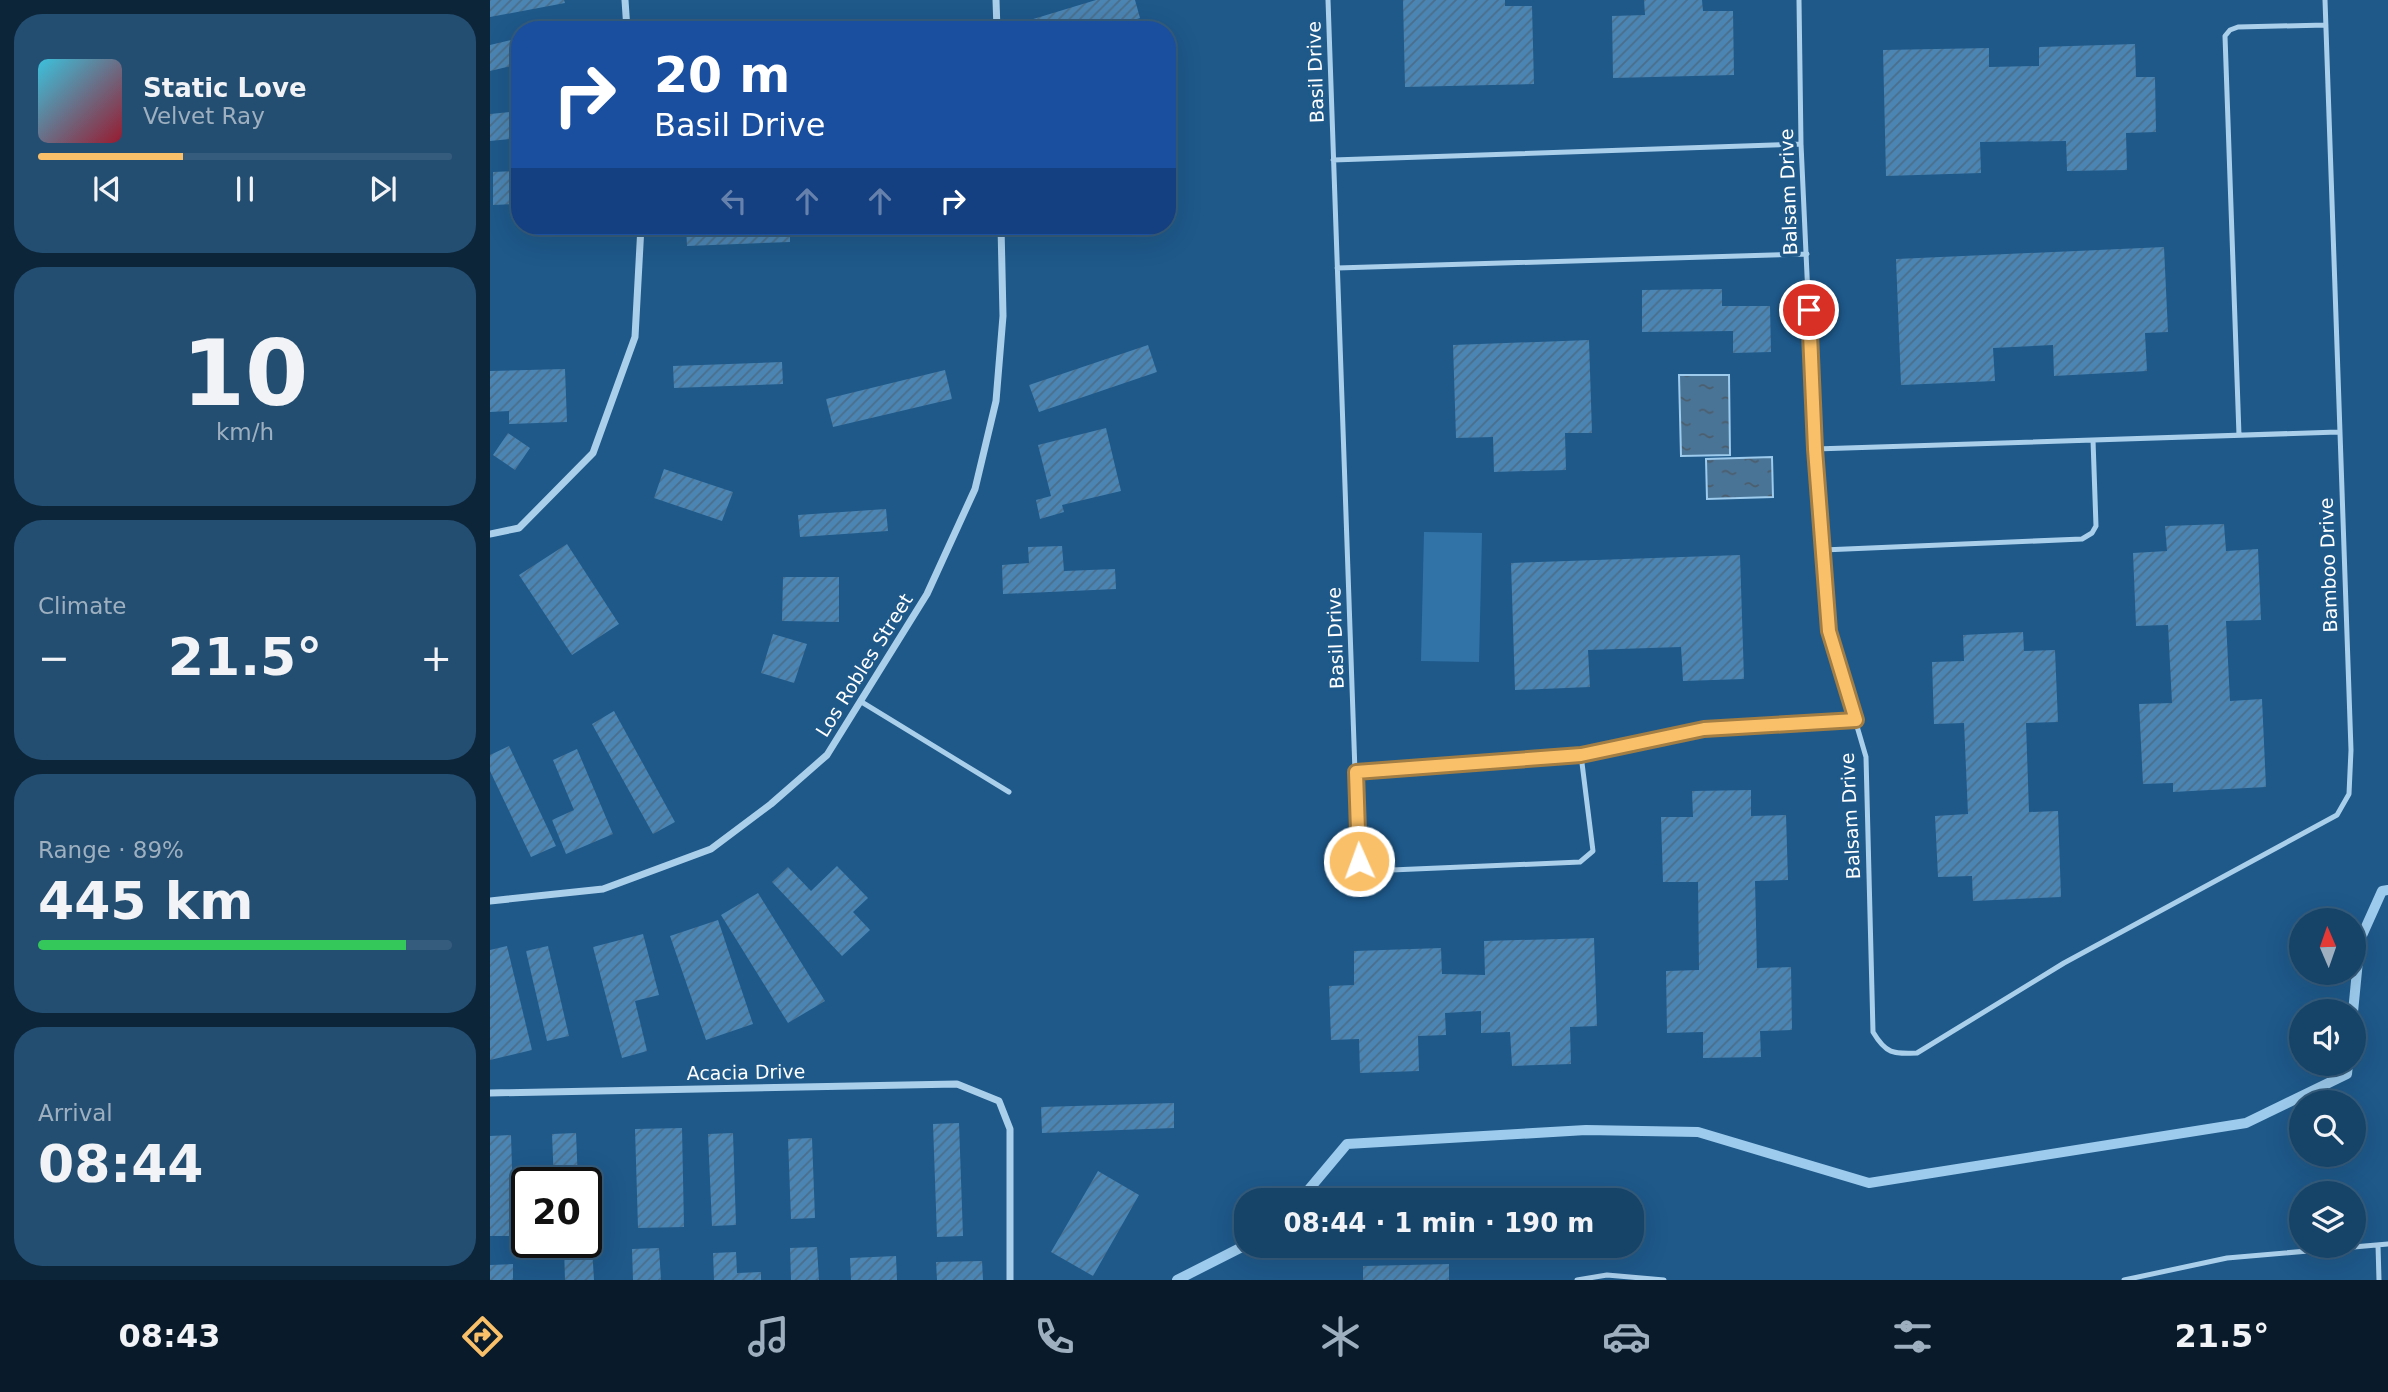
<!DOCTYPE html>
<html lang="en">
<head>
<meta charset="utf-8">
<style>
  :root { --surface:#164368; --page:#234e71; --text:#f1f3f6; --muted:#9eb0c0; --line:#355c7c; --accent:#fac069 }
  body { margin:0; font-family:"DejaVu Sans",sans-serif; background:var(--page); color:var(--text); height:100vh; display:flex; flex-direction:column; font-size:26px; white-space:nowrap }
  * { box-sizing:border-box; margin:0 }
  p { font-size:23px; color:var(--muted) }
  .icon { flex:none; width:38px; height:38px; fill:none; stroke:currentColor; stroke-width:2; stroke-linecap:round; stroke-linejoin:round }
  .map { position:relative; flex:1; overflow:hidden }
  .drawer { display:flex; flex-direction:column; gap:14px; padding:14px; background:#0c2539; width:490px }
  .drawer>* { flex:none }
  .hud { position:absolute; left:21px; top:21px; width:665px; height:214px; border-radius:28px; box-shadow:0 7px 28px #0002,0 0 0 2px var(--line); background:#1a4fa0; color:#fff; overflow:hidden }
  .needle { width:46px; rotate:358deg }
  .tools { position:absolute; left:1799px; top:908px; display:grid; gap:14px }
  .tools a { display:grid; place-items:center; width:77px; height:77px; border-radius:50%; background:var(--surface); box-shadow:0 7px 28px #0002,0 0 0 2px var(--line); font-size:35px }
  .speed { position:absolute; left:21px; top:1167px; display:flex; gap:14px; font-size:35px; font-weight:700; text-align:center }
  .speed>* { display:grid; place-content:center; width:91px; height:91px; border-radius:50%; background:var(--surface); box-shadow:0 7px 28px #0002,0 0 0 2px var(--line); line-height:1 }
  .speed .limit { border:4px solid #111; border-radius:10px; background:#fff; color:#111 }
  .pin { position:absolute; display:grid; place-items:center; width:60px; height:60px; color:#fff; margin:-30px; border:4px solid #fff; border-radius:50%; box-shadow:0 2px 7px #0007 }
  .me { position:absolute; width:77px; margin:-38px; rotate:358deg; stroke-linejoin:round; filter:drop-shadow(0 0 5px #0008) }
  .turn { display:flex; align-items:center; gap:24px; height:147px; padding:0 28px; font-size:32px }
  .turn .icon { width:91px; height:91px; stroke-width:2.5 }
  .turn b { display:block; font-size:49px; line-height:60px }
  .lanes { display:flex; align-items:center; height:66px; padding:0 28px; background:#0003; justify-content:center; gap:35px; direction:ltr }
  .lanes .off { opacity:.35 }
  .big { font-size:52px; font-weight:800; line-height:1.1 }
  .drawer .card { flex:1; display:flex; flex-direction:column; justify-content:center; gap:10px; min-width:0; padding:0 24px; border-radius:28px; background:var(--page) }
  .drawer .dial { align-items:center; gap:0 }
  .dial b { font-size:91px; line-height:1 }
  .song { display:flex; align-items:center; gap:21px }
  .cover { width:84px; height:84px; border-radius:10px; background:linear-gradient(135deg,hsl(190 70% 55%),hsl(350 70% 35%)) }
  .played { height:7px; border-radius:4px; background:linear-gradient(90deg,var(--accent) 35%,var(--line) 35%) }
  .keys { display:flex; justify-content:space-around; direction:ltr }
  .heat { display:flex; justify-content:space-between; align-items:center; font-size:38px; direction:ltr }
  .charge { height:10px; border-radius:5px; background:linear-gradient(90deg,#34c759 89%,var(--line) 0) }
  .trip { position:absolute; left:744px; top:1188px; width:410px; height:70px; border-radius:28px; background:var(--surface); box-shadow:0 7px 28px #0002,0 0 0 2px var(--line); font-weight:800; line-height:70px; text-align:center }
  .tab-bar { display:flex; height:112px; justify-content:space-around; align-items:center; background:#091b2a; color:var(--muted) }
  .tab-bar .icon { width:49px; height:49px }
  .tab-bar .current { color:var(--accent) }
  .tab-bar b { font-size:32px; color:var(--text) }
  main { display:flex; flex:1; min-height:0 }
  .map>svg:first-child { display:block }
  .pitch { fill:#3273a7 }
  .water { fill:url(#water-ripples); stroke:#9dcbed; stroke-width:2 }
  .lines { fill:none; stroke-linecap:round; stroke-linejoin:round }
  .stream { stroke:#9dcbed; stroke-width:10 }
  .building { fill:url(#building-hatch) }
  .lane { stroke:#aacfeb; stroke-width:5 }
  .street { stroke:#aacfeb; stroke-width:7 }
  .route-casing { stroke:#a27d44; stroke-width:18 }
  .route { stroke:#fac069; stroke-width:12 }
  .labels { text-anchor:middle; stroke-width:7; stroke-linejoin:round; paint-order:stroke }
  .street-label { font-size:19px; fill:#fff; stroke:#1e598a }
</style>
</head>
<body>
<main>
<section class="drawer">
<div class="card">
<div class="song"><i class="cover"></i><div><b>Static Love</b><p>Velvet Ray</p></div></div>
<div class="played"></div>
<div class="keys"><svg class="icon" aria-label="previous" viewBox="0 0 24 24"><path d="M18 5L8 12l10 7zM5 5v14"/></svg><svg class="icon" aria-label="pause" viewBox="0 0 24 24"><path d="M8 5v14M16 5v14"/></svg><svg class="icon" aria-label="next" viewBox="0 0 24 24"><path d="M6 5l10 7-10 7zM19 5v14"/></svg></div>
</div>
<div class="card dial"><b>10</b><p>km/h</p></div>
<div class="card"><p>Climate</p>
<div class="heat"><a>−</a><b class="big">21.5°</b><a>+</a></div>
</div>
<div class="card"><p>Range · 89%</p><b class="big">445 km</b><div class="charge"></div></div>
<div class="card"><p>Arrival</p><b class="big">08:44</b></div>
</section>
<div class="map">
<svg width="1898" height="1280" viewBox="0 0 1898 1280">
  <defs>
    <pattern id="water-ripples" width="26" height="14" patternUnits="userSpaceOnUse" patternTransform="scale(1.75)"><rect width="26" height="14" fill="#4a7496"/><path d="M2 4q2-2 4 0t4 0M15 11q2-2 4 0t4 0" fill="none" stroke="#4b5e6d"/></pattern>
    <pattern id="building-hatch" width="6" height="6" patternUnits="userSpaceOnUse" patternTransform="scale(1.75)"><rect width="6" height="6" fill="#4b85b3"/><path d="M-1 1l2-2M0 6l6-6M5 7l2-2" fill="none" stroke="#4b6e8a"/></pattern>
  </defs>
  <rect width="100%" height="100%" fill="#1e598a"/>
  <path class="pitch" d="M 934,532 L 992,533 L 989,662 L 931,661 Z"/>
  <path class="water" d="M 1189,375 L 1239,375 L 1240,455 L 1191,456 Z
    M 1282,457 L 1283,497 L 1217,499 L 1216,459 Z"/>
  <g class="lines">
    <path class="stream" d="M 1863,1012 L 1870,940 L 1892,891 L 1898,890
      M 810,1200 L 857,1144 L 1096,1130 L 1208,1132 L 1379,1183 L 1756,1123 L 1857,1074 L 1858,1064
      M 687,1280 L 756,1245"/>
  </g>
  <path class="building" d="M 0,0 L 74,0 L 75,3 L 0,17 Z
    M 606,0 L 645,0 L 650,18 L 612,30 L 543,30 L 540,20 Z
    M 913,0 L 1015,0 L 1015,6 L 1042,6 L 1044,84 L 915,87 Z
    M 1154,0 L 1212,0 L 1213,11 L 1243,11 L 1244,75 L 1123,78 L 1122,16 L 1155,15 Z
    M 264,21 L 266,30 L 210,30 L 210,28 Z
    M 30,38 L 30,64 L 0,71 L 0,45 Z
    M 1645,44 L 1646,77 L 1665,77 L 1666,132 L 1636,133 L 1637,170 L 1577,171 L 1576,141 L 1490,142 L 1491,173 L 1396,176 L 1393,50 L 1499,48 L 1499,67 L 1549,66 L 1549,47 Z
    M 30,111 L 30,138 L 0,141 L 0,114 Z
    M 30,171 L 30,204 L 3,205 L 3,172 Z
    M 196,226 L 300,226 L 300,242 L 197,246 Z
    M 1674,247 L 1678,332 L 1655,333 L 1657,371 L 1564,376 L 1563,345 L 1503,348 L 1505,381 L 1411,385 L 1406,259 Z
    M 1232,289 L 1232,306 L 1280,306 L 1281,352 L 1243,353 L 1243,331 L 1152,332 L 1152,290 Z
    M 1099,340 L 1102,433 L 1075,433 L 1076,470 L 1004,472 L 1003,437 L 966,438 L 963,345 Z
    M 658,345 L 667,372 L 549,412 L 539,385 Z
    M 292,362 L 293,384 L 184,388 L 183,366 Z
    M 75,369 L 77,422 L 19,424 L 19,411 L 0,412 L 0,371 Z
    M 455,370 L 462,399 L 343,427 L 336,399 Z
    M 616,428 L 631,491 L 572,505 L 574,512 L 550,519 L 546,500 L 561,496 L 548,445 Z
    M 18,433 L 40,448 L 25,470 L 3,455 Z
    M 174,469 L 243,492 L 232,521 L 164,498 Z
    M 396,509 L 398,531 L 310,537 L 308,515 Z
    M 1734,524 L 1736,551 L 1768,549 L 1771,620 L 1736,621 L 1740,701 L 1772,699 L 1776,787 L 1683,792 L 1683,783 L 1653,784 L 1649,704 L 1682,703 L 1678,625 L 1646,626 L 1643,553 L 1677,551 L 1675,526 Z
    M 77,544 L 129,624 L 82,655 L 29,575 Z
    M 572,546 L 574,571 L 625,569 L 626,589 L 513,594 L 512,565 L 539,563 L 538,547 Z
    M 1250,555 L 1254,679 L 1193,681 L 1191,647 L 1098,650 L 1100,687 L 1025,690 L 1021,563 Z
    M 293,577 L 349,577 L 349,622 L 292,621 Z
    M 1533,632 L 1534,651 L 1565,650 L 1568,722 L 1536,723 L 1539,812 L 1568,811 L 1571,897 L 1483,901 L 1482,876 L 1448,877 L 1445,816 L 1478,814 L 1474,723 L 1444,724 L 1442,662 L 1474,661 L 1473,635 Z
    M 283,634 L 317,644 L 304,683 L 271,673 Z
    M 124,711 L 185,822 L 163,834 L 102,724 Z
    M 19,746 L 66,846 L 41,857 L 0,771 L 0,755 Z
    M 87,749 L 123,834 L 76,854 L 62,820 L 84,810 L 63,760 Z
    M 1261,790 L 1261,816 L 1296,815 L 1298,880 L 1265,881 L 1267,968 L 1301,967 L 1302,1030 L 1270,1031 L 1271,1057 L 1213,1058 L 1213,1032 L 1177,1033 L 1176,971 L 1209,970 L 1208,882 L 1173,882 L 1171,817 L 1203,817 L 1202,791 Z
    M 347,866 L 378,898 L 363,912 L 380,930 L 352,956 L 282,882 L 298,867 L 321,891 Z
    M 268,893 L 335,1001 L 298,1023 L 231,915 Z
    M 228,920 L 263,1024 L 216,1040 L 180,936 Z
    M 153,934 L 169,995 L 145,1001 L 157,1051 L 132,1058 L 103,947 Z
    M 1104,938 L 1107,1026 L 1080,1027 L 1081,1064 L 1022,1066 L 1020,1032 L 991,1033 L 991,1011 L 955,1013 L 956,1035 L 928,1036 L 929,1071 L 870,1073 L 869,1039 L 841,1040 L 839,986 L 864,985 L 864,951 L 951,948 L 952,974 L 995,975 L 994,941 Z
    M 17,946 L 42,1050 L 0,1060 L 0,950 Z
    M 58,946 L 79,1036 L 57,1041 L 36,951 Z
    M 684,1103 L 684,1128 L 552,1133 L 551,1107 Z
    M 469,1123 L 473,1236 L 447,1237 L 443,1124 Z
    M 192,1128 L 194,1227 L 148,1228 L 145,1129 Z
    M 86,1133 L 88,1183 L 64,1183 L 62,1134 Z
    M 243,1133 L 246,1225 L 222,1226 L 218,1134 Z
    M 21,1135 L 24,1236 L 0,1236 L 0,1136 Z
    M 322,1138 L 325,1218 L 301,1219 L 298,1139 Z
    M 608,1171 L 649,1195 L 603,1276 L 561,1252 Z
    M 102,1247 L 104,1280 L 75,1280 L 74,1248 Z
    M 327,1247 L 329,1280 L 301,1280 L 300,1248 Z
    M 169,1248 L 171,1280 L 143,1280 L 142,1249 Z
    M 246,1252 L 247,1273 L 271,1272 L 271,1280 L 224,1280 L 223,1253 Z
    M 406,1256 L 407,1280 L 361,1280 L 360,1258 Z
    M 492,1261 L 493,1280 L 447,1280 L 446,1262 Z
    M 23,1264 L 23,1280 L 0,1280 L 0,1265 Z
    M 959,1264 L 959,1280 L 873,1280 L 873,1266 Z"/>
  <g class="lines">
    <path class="lane" d="M 838,0 L 865,772 L 1091,755 L 1214,729 L 1366,720
      M 1309,0 L 1311,144 L 1325,449 L 1339,631 L 1376,757 L 1383,1032 C 1396,1054 1403,1054 1427,1053 L 1574,963 L 1847,815 L 1859,794 L 1861,750 L 1835,0
      M 843,160 L 1311,144
      M 847,268 L 1317,254
      M 1749,435 L 1735,36 L 1740,30 L 1748,27 L 1836,25
      M 1325,449 L 1848,432
      M 1333,550 L 1592,539 L 1602,533 L 1606,526 L 1603,440
      M 370,701 L 519,792
      M 865,772 L 869,861 L 878,871 L 1090,862 L 1103,851 L 1091,755
      M 1888,1245 L 1889,1280
      M 1087,1280 L 1117,1275 L 1174,1280
      M 1634,1280 L 1737,1258 L 1898,1244"/>
    <path class="street" d="M 135,0 L 137,30
      M 506,0 L 507,30
      M 0,534 L 29,528 L 103,453 L 145,337 L 151,226
      M 0,901 L 113,889 L 221,849 L 281,804 L 337,755 L 437,594 L 485,489 L 506,401 L 513,316 L 511,226
      M 0,1093 L 467,1084 L 509,1101 L 520,1129 L 520,1280"/>
  </g>
  <g class="lines">
    <g class="route-casing">
      <path id="route" d="M 869,861 L 866,772 L 1091,755 L 1214,729 L 1366,720 L 1339,631 L 1325,449 L 1319,310"/>
    </g>
    <use href="#route" class="route"/>
  </g>
  <g class="labels">
    <g class="street-label">
      <text transform="translate(825 72) rotate(-92)" y="7">Basil Drive</text>
      <text transform="translate(1298 192) rotate(-92)" y="7">Balsam Drive</text>
      <text transform="translate(1838 565) rotate(-92)" y="7">Bamboo Drive</text>
      <text transform="translate(845 638) rotate(-92)" y="7">Basil Drive</text>
      <text transform="translate(374 665) rotate(-58)" y="7">Los Robles Street</text>
      <text transform="translate(1360 816) rotate(-93)" y="7">Balsam Drive</text>
      <text transform="translate(256 1072) rotate(-1)" y="7">Acacia Drive</text>
    </g>
  </g>
</svg>
<div class="tools">
<a><svg class="needle" viewBox="-14 -14 28 28"><path d="M0-13l5 13h-10z" fill="#e53935"/><path d="M0 13l5-13h-10z" fill="#9eb0c0"/></svg></a>
<a><svg class="icon" aria-label="sound" viewBox="0 0 24 24"><path d="M4 9h4l5-4v14l-5-4H4zM17 9q2 3 0 6"/></svg></a>
<a><svg class="icon" aria-label="search" viewBox="0 0 24 24"><circle cx="10" cy="10" r="6"/><path d="M15 15l6 6"/></svg></a>
<a><svg class="icon" aria-label="layers" viewBox="0 0 24 24"><path d="M12 4l9 5-9 5-9-5zM3 14l9 5 9-5"/></svg></a>
</div>
<div class="speed"><div class="limit">20</div></div>
<div class="pin" style="left:1319px;top:310px;background:#d93025"><svg class="icon" aria-label="arrive" viewBox="0 0 24 24"><path d="M6 21V4h12l-3 4 3 4H6"/></svg></div>
<svg class="me" style="left:869px;top:861px" viewBox="-20 -20 40 40"><circle r="17" fill="#fac069" stroke="#fff" stroke-width="3"/><path d="M0-11L8 9 0 5-8 9z" fill="#fff"/></svg>
<div class="trip">08:44 · 1 min · 190 m</div>
<div class="hud">
<div class="turn"><svg class="icon" aria-label="right" viewBox="0 0 24 24"><path d="M7 20v-9h11M14 6l5 5-5 5"/></svg><div><b>20 m</b>Basil Drive</div></div>
<div class="lanes"><svg class="icon off" aria-label="left" viewBox="0 0 24 24"><path d="M17 20v-9H6M10 6l-5 5 5 5"/></svg><svg class="icon off" aria-label="ahead" viewBox="0 0 24 24"><path d="M12 20V5M6 11l6-6 6 6"/></svg><svg class="icon off" aria-label="ahead" viewBox="0 0 24 24"><path d="M12 20V5M6 11l6-6 6 6"/></svg><svg class="icon" aria-label="right" viewBox="0 0 24 24"><path d="M7 20v-9h11M14 6l5 5-5 5"/></svg></div>
</div>
</div>
</main>
<nav class="tab-bar">
<b>08:43</b>
<svg class="icon current" aria-label="directions" viewBox="0 0 24 24"><path d="M12 3l9 9-9 9-9-9zM9 14v-3h6M13 9l2 2-2 2"/></svg>
<svg class="icon" aria-label="music" viewBox="0 0 24 24"><path d="M9 18V5l10-2v13"/><circle cx="6" cy="18" r="3"/><circle cx="16" cy="16" r="3"/></svg>
<svg class="icon" aria-label="phone" viewBox="0 0 24 24"><path d="M5 4h4l2 5-3 2q2 4 5 5l2-3 5 2v4C11 20 4 13 5 4z"/></svg>
<svg class="icon" aria-label="climate" viewBox="0 0 24 24"><path d="M12 3v18M4 7l16 10M4 17L20 7"/></svg>
<svg class="icon" aria-label="car" viewBox="0 0 24 24"><path d="M5 17H2v-5l4-1 3-4h7l3 4 3 1v5h-3M9 17h6M6 11h13"/><circle cx="7" cy="17" r="2"/><circle cx="17" cy="17" r="2"/></svg>
<svg class="icon" aria-label="filters" viewBox="0 0 24 24"><path d="M4 7h16M4 17h16"/><circle cx="9" cy="7" r="2"/><circle cx="15" cy="17" r="2"/></svg>
<b>21.5°</b>
</nav>
</body>
</html>
